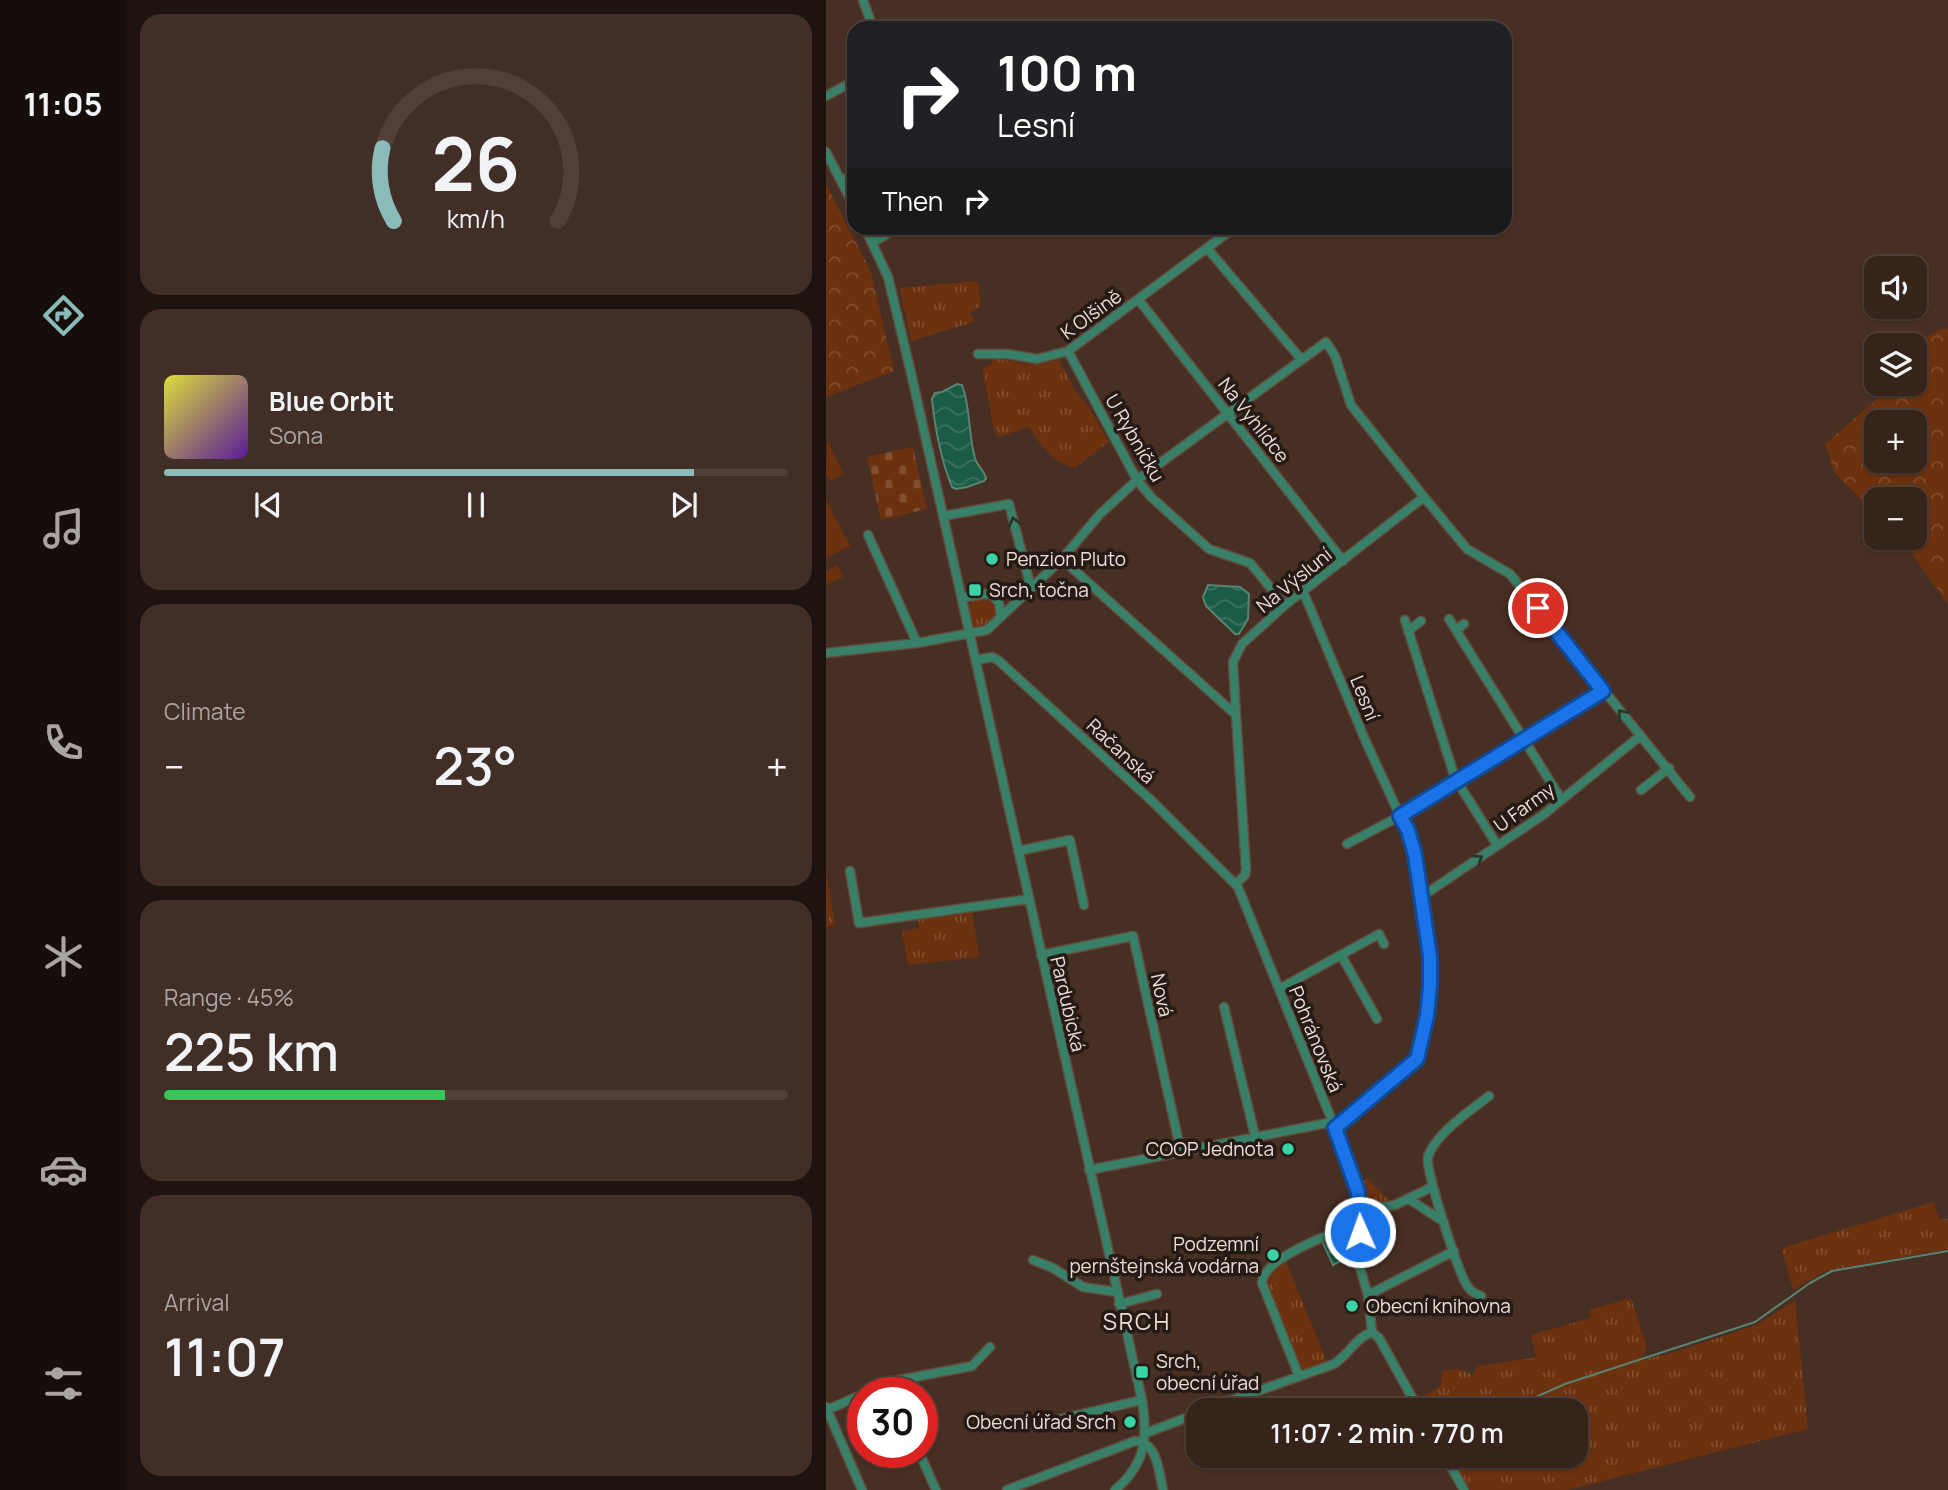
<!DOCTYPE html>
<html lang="en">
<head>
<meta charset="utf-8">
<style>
  :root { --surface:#36231a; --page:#412f27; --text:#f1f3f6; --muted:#aaa4a2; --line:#504039; --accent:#8bbbb9 }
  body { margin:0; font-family:Manrope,sans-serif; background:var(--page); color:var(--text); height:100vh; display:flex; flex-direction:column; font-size:26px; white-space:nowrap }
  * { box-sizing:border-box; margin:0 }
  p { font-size:23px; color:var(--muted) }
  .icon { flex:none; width:38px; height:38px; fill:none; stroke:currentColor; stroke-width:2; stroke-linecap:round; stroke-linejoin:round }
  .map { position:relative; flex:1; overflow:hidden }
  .panel { display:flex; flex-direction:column; gap:14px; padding:14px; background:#1e130e; width:700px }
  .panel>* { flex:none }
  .banner { position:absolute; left:21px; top:21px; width:665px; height:214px; border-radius:21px; box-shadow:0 2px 5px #0004,0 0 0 2px var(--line); background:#202124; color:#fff; overflow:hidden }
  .buttons { position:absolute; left:1038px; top:256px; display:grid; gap:14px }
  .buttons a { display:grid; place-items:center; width:63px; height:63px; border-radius:14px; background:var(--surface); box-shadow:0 2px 5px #0004,0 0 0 2px var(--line); font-size:35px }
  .speed { position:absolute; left:21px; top:1377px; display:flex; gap:14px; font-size:35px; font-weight:700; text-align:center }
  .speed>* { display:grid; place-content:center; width:91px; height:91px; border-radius:50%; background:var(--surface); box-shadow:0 2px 5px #0004,0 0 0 2px var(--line); line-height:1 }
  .speed .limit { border:10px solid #d22; background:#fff; color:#111 }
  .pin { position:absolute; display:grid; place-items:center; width:60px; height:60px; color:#fff; margin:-30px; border:4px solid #fff; border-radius:50%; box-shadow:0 2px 7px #0007 }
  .me { position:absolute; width:77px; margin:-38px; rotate:358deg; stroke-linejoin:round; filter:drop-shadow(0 0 5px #0008) }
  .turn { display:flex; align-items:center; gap:24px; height:147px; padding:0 35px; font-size:32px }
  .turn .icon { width:91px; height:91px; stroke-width:2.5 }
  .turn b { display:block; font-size:49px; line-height:60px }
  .then { display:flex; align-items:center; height:66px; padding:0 35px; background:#0003; gap:14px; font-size:26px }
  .big { font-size:52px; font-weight:600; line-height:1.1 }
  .panel .tile { flex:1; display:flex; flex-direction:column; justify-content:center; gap:10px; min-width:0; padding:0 24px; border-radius:21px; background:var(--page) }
  .panel .dial { align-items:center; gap:0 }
  .dial svg { height:182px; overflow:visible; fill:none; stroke:var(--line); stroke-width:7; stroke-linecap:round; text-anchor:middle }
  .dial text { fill:var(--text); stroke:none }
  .song { display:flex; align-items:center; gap:21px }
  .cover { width:84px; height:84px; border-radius:10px; background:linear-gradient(135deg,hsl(60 70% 55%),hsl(270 70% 35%)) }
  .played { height:7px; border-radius:4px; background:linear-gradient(90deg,var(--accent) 85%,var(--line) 85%) }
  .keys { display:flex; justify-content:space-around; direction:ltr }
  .heat { display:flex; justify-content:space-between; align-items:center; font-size:38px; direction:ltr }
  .charge { height:10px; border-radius:5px; background:linear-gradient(90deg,#34c759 45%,var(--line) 0) }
  .trip { position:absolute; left:360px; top:1398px; width:402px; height:70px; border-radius:21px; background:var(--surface); box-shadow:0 2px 5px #0004,0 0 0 2px var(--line); font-weight:600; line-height:70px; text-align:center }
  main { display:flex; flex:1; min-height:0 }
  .tab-bar { display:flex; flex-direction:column; width:126px; justify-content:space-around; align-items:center; background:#160e0a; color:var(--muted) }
  .tab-bar .icon { width:49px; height:49px }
  .tab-bar .selected { color:var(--accent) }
  .tab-bar b { font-size:32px; color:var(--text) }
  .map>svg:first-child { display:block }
  .grass { fill:url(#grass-tufts) }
  .forest { fill:url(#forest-crowns); fill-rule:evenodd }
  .cemetery { fill:url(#cemetery-stones) }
  .pitch { fill:#6c310e }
  .water { fill:url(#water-waves); stroke:#5a8372; stroke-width:2 }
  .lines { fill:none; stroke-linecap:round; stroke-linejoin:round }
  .stream { stroke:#5a8372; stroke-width:2 }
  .minor-casing { stroke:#624b3f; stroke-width:11 }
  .minor { stroke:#388067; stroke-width:8 }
  .oneway { stroke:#2a342a }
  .route-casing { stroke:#114b97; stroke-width:18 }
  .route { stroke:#1a73e8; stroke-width:12 }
  .poi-dot { fill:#39d4a5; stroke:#261a15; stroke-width:2.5 }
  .labels { text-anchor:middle; stroke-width:7; stroke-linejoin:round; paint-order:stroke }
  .street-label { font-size:19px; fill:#edddd5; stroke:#261a15 }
  .poi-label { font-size:19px; fill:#edddd5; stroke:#261a15; text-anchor:start }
  .quarter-label { font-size:23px; letter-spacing:2px; fill:#edddd5; stroke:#261a15 }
</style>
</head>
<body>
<main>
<nav class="tab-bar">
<b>11:05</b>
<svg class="icon selected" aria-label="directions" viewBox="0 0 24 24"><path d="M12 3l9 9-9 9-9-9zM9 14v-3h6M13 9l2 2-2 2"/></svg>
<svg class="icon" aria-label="music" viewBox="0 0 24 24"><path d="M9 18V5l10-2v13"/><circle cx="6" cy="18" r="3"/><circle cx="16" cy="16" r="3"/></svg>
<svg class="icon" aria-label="phone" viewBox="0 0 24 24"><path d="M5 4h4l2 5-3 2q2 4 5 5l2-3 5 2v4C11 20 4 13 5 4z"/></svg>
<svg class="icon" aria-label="climate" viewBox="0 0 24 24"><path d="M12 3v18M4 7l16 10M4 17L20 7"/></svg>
<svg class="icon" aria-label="car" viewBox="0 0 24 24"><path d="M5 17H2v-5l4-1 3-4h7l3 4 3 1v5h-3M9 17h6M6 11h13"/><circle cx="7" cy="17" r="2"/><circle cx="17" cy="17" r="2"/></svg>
<svg class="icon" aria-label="filters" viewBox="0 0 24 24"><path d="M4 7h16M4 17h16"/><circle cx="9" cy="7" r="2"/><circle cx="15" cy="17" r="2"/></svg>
</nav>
<section class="panel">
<div class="tile dial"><svg viewBox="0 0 100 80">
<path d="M14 69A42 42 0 1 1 86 69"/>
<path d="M14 69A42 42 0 0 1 9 37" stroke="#8bbbb9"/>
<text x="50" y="56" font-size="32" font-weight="700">26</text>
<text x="50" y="72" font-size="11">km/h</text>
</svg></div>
<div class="tile">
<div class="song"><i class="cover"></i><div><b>Blue Orbit</b><p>Sona</p></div></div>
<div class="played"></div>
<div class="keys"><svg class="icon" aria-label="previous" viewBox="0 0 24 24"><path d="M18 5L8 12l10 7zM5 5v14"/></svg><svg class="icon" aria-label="pause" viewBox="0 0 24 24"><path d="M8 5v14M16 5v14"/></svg><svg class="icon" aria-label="next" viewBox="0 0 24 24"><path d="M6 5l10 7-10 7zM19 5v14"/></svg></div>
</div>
<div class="tile"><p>Climate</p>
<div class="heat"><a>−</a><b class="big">23°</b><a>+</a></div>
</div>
<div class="tile"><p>Range · 45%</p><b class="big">225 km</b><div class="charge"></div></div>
<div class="tile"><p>Arrival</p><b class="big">11:07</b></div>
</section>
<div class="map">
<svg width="1122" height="1490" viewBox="0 0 1122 1490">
  <defs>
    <pattern id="grass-tufts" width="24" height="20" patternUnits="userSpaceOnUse" patternTransform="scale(1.75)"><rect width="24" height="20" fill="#6c310e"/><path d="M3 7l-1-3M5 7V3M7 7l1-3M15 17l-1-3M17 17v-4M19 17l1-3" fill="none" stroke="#814e30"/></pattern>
    <pattern id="forest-crowns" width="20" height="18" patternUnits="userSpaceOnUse" patternTransform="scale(1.75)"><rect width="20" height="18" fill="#6c310e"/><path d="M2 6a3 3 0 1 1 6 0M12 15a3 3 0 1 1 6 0" fill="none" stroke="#814e30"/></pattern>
    <pattern id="cemetery-stones" width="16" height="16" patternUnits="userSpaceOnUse" patternTransform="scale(1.75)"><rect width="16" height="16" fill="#6c310e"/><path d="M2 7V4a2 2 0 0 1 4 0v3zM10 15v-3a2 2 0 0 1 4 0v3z" fill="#814e30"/></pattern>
    <pattern id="water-waves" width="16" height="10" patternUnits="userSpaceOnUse" patternTransform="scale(1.75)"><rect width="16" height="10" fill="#1b5c47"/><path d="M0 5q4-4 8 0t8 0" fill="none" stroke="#3c7361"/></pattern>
  </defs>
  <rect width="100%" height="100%" fill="#482f23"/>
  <path class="grass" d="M 152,281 L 155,306 L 144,312 L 148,322 L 85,341 L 74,288 Z
    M 168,358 L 207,365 L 233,360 L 251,394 L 261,404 L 283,442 L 249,468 C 227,462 214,445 203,427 L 172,437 L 169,434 L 156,368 L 166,364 Z
    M 160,598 L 170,605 L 171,614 L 162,624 L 149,628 L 146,626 L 142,606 L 147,600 Z
    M 0,872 L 9,925 L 0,927 Z
    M 146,911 L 153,957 L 82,965 L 76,931 L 93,928 L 92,919 Z
    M 541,1178 L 565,1202 L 541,1205 L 538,1201 L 535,1184 Z
    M 1107,1202 L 1113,1219 L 1122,1219 L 1122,1249 L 1000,1271 L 967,1290 L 956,1248 Z
    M 459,1259 L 501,1362 L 478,1370 L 472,1362 L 440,1285 L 441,1272 Z
    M 805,1298 L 821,1347 L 815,1361 L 834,1355 L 840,1355 L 928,1326 L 969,1301 L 982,1429 L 741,1490 L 644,1490 L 626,1456 L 751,1456 L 751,1410 L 601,1410 L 596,1401 L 597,1396 L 615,1386 L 616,1371 L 632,1369 L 647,1375 L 652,1366 L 707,1358 L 710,1356 L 705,1335 L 765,1318 L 764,1310 Z"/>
  <path class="forest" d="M 0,184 L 45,272 L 68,371 L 0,397 Z
    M 1118,328 L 1122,329 L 1122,604 L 1088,557 L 1071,537 L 1088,537 L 1088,499 L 1050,499 L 1050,515 L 1009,473 L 999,444 L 1050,400 L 1056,393 L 1058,383 L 1088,383 L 1088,345 L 1085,345 ZM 1050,422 L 1088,422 L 1088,460 L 1050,460 Z"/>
  <path class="cemetery" d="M 87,447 L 101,509 L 55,520 L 41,457 Z"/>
  <path class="pitch" d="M 1,440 L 18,474 L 4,481 L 0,474 Z
    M 0,499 L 24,546 L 0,558 Z
    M 11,565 L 17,577 L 0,585 L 0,571 Z
    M 456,1282 L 463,1300 L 454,1304 L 447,1285 Z"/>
  <path class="water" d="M 131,384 L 136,385 C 145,409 142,434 149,458 C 151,466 158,470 160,478 L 158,481 L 141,487 L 130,489 L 126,487 C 115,460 109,428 106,399 L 109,393 L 116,392 Z
    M 382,585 L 414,587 L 423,594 L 422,619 L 413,634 L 409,634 L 380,606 L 377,597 Z
    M 514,1234 L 522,1257 L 507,1265 L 496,1241 Z"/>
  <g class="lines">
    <path class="stream" d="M 685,1408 L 739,1384 L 929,1322 L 984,1283 L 1006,1271 L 1122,1251"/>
    <g class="minor-casing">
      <path id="minor" d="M 37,0 L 47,28
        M 0,96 L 28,81
        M 0,152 L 28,206
        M 15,181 L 28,174
        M 39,228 L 62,277 L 85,373 L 316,1400 C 322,1438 320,1464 289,1490
        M 408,228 L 381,248 L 475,359
        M 47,242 L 72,228
        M 312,299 L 517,561
        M 242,351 L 311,480 L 325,497 L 383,549 L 424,563 L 459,605
        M 152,354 L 182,354 L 211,359 L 242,351 L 381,248
        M 117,516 L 183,504 L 205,588
        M 42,535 L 91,643
        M 236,559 L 274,514 L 311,480 L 500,342 L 509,356 L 525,405 L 598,497 L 641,549 L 684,574 L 864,797
        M 477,591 L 540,742 L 574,816 L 521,844
        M 136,598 L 158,594 L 166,595 L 173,603 L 175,617
        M 623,619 L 735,799
        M 579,620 L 629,778 L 671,845
        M 630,630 L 638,624
        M 582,631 L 595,621
        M 0,653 L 91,643 L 161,630 L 236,559 L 410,715 L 420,869 L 419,875 L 410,884
        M 150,660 L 166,657 L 172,660 L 328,803 L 412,887 L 529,1178 L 534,1210 L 533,1264 L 542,1295 L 546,1332
        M 410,715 L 407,662 L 416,644 L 459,605 L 598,497
        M 815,790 L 843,768
        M 192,851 L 244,840 L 258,905
        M 24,871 L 33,923 L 203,899
        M 595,897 L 717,815 L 814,736
        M 215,955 L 307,936 L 355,1152
        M 515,955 L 551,1019
        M 453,989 L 553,934 L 558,944
        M 398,1007 L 429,1136
        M 509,1128 L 591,1059 L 601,1016 L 604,986 L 604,957 L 589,855 L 582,830 L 574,816 L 777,691
        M 263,1170 L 506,1122
        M 583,1199 L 618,1222
        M 534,1210 L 569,1205 L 606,1187
        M 207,1260 L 227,1268 L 257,1287 L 291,1292
        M 542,1295 L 628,1251
        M 655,1296 C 650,1294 645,1292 642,1287 C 633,1275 599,1170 602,1157 C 608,1135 645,1110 663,1096
        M 293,1304 L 331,1294
        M 546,1332 L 553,1338 L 593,1410
        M 473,1376 L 436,1283 C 437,1257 512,1231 534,1223
        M 63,1382 L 67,1393
        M 39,1393 L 63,1382 L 146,1366 L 164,1347
        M 0,1407 L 36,1490
        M 1,1410 L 37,1394
        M 378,1410 L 508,1364 C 523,1355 529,1338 546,1332
        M 209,1425 L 316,1400
        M 320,1433 L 373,1413
        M 93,1452 L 110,1490
        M 619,1456 L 638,1490
        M 181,1490 L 309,1441 C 332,1442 333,1473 337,1490"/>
    </g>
    <use href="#minor" class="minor"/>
  </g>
  <defs><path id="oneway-chevron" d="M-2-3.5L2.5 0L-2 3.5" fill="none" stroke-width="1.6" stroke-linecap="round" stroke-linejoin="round" transform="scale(1.75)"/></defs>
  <g class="oneway">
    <use href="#oneway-chevron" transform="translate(188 522) rotate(-105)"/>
    <use href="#oneway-chevron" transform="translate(796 714) rotate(-130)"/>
    <use href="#oneway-chevron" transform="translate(652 859) rotate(-34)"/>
  </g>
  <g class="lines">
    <g class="route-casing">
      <path id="route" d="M 534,1232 L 532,1192 L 509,1128 L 591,1059 L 601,1016 L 604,986 L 604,957 L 589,855 L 582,830 L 574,816 L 777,691 L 712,608"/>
    </g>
    <use href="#route" class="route"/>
  </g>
  <g class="poi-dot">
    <circle cx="166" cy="559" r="7"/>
    <rect x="142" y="583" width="14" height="14" rx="3.5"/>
    <circle cx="462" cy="1149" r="7"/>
    <circle cx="447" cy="1255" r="7"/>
    <circle cx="526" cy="1306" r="7"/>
    <rect x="309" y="1365" width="14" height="14" rx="3.5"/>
    <circle cx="304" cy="1422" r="7"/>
  </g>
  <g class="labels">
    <g class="street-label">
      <text transform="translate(265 314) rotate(-36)" y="7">K Olšině</text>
      <text transform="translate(428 420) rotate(52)" y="7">Na Vyhlídce</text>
      <text transform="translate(309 438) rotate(60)" y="7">U Rybníčku</text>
      <text transform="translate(468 580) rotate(-39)" y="7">Na Výsluní</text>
      <text transform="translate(539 698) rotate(68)" y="7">Lesní</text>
      <text transform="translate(295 751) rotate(43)" y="7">Račanská</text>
      <text transform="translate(698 807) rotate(-36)" y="7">U Farmy</text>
      <text transform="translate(336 995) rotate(78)" y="7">Nová</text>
      <text transform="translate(242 1004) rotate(77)" y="7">Pardubická</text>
      <text transform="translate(490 1039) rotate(68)" y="7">Pohránovská</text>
    </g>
    <g class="poi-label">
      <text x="180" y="566">Penzion Pluto</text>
      <text x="163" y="597">Srch, točna</text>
      <text x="448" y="1156" text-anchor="end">COOP Jednota</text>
      <text x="433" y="1251" text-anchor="end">Podzemní<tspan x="433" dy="22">pernštejnská vodárna</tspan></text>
      <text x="540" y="1313">Obecní knihovna</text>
      <text x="330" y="1368">Srch,<tspan x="330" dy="22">obecní úřad</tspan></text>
      <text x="290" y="1429" text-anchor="end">Obecní úřad Srch</text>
    </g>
    <g class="quarter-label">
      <text x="311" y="1330">SRCH</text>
    </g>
  </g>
</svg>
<div class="buttons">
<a><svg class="icon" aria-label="sound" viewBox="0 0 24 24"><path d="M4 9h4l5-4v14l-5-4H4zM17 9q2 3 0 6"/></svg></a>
<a><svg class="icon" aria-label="layers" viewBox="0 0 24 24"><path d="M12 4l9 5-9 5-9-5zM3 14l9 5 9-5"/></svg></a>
<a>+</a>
<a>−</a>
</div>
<div class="speed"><div class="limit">30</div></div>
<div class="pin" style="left:712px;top:608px;background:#d93025"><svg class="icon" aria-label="arrive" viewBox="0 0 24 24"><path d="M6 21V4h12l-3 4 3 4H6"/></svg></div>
<svg class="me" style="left:534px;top:1232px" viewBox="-20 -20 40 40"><circle r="17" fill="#1a73e8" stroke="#fff" stroke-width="3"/><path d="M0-11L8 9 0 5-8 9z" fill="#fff"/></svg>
<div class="trip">11:07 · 2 min · 770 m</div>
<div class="banner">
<div class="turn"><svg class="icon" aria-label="right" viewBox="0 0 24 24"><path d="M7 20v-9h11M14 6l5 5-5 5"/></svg><div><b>100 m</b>Lesní</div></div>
<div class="then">Then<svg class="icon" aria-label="right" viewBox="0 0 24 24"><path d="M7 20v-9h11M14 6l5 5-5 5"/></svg></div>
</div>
</div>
</main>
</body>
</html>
